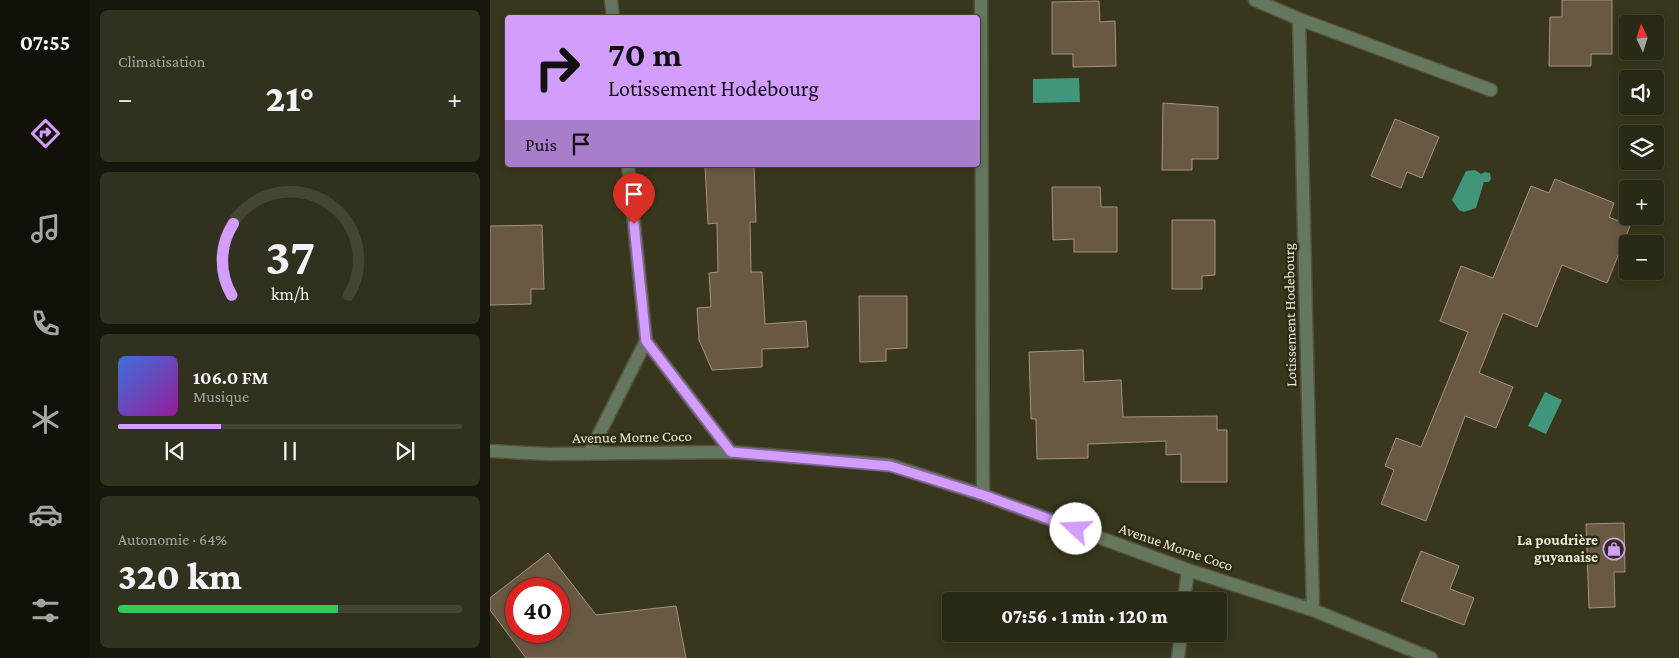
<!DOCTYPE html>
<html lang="fr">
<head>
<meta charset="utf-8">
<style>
  :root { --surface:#2a2916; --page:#32311f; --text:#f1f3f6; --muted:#a5a6a1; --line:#464535; --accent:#d29dfd }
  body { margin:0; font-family:"Crimson Pro",serif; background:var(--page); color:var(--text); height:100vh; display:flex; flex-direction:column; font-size:19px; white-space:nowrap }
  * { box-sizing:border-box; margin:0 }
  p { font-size:16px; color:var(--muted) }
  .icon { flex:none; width:28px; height:28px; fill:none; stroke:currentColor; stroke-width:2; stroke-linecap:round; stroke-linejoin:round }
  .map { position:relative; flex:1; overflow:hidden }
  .drawer { display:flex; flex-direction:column; gap:10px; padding:10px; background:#17170c; width:400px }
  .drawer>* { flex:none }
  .top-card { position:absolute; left:15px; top:15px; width:475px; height:152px; border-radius:5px; box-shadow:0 2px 8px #0003,0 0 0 1px var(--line); background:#d29dfd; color:#111; overflow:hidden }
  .needle { width:32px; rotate:356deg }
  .buttons { position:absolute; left:1129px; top:15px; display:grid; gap:10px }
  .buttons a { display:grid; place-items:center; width:45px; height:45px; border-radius:5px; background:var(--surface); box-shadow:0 2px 8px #0003,0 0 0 1px var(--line); font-size:25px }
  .speed { position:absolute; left:15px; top:578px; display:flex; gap:10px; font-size:25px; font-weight:700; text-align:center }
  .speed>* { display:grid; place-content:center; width:65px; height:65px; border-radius:50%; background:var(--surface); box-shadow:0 2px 8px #0003,0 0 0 1px var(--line); line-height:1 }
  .speed .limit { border:8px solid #d22; background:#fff; color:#111 }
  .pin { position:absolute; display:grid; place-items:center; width:42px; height:42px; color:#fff; margin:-51px -21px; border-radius:50% 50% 50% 0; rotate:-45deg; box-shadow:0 0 5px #0007 }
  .pin .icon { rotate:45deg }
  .me { position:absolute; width:55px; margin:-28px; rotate:290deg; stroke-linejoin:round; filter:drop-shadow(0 0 4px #0008) }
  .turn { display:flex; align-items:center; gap:18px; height:105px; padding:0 20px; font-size:22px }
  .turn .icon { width:65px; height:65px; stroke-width:2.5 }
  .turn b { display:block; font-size:35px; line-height:42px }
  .then { display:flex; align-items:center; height:48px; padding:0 20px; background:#0003; gap:10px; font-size:19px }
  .big { font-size:38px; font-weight:800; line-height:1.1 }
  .drawer .card { flex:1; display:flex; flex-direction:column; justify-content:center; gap:8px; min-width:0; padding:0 18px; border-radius:8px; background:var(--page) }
  .drawer .dial { align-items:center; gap:0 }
  .dial svg { height:130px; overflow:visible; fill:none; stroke:var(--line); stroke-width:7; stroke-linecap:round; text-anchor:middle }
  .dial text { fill:var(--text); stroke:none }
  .song { display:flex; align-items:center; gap:15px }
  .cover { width:60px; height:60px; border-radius:8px; background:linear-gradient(135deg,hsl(220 70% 55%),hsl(300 70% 35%)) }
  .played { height:5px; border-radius:2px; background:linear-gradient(90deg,var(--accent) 30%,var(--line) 30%) }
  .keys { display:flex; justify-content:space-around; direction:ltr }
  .heat { display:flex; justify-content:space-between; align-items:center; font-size:28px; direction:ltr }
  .charge { height:8px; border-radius:4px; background:linear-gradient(90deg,#34c759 64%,var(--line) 0) }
  .trip { position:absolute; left:452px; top:592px; width:285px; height:50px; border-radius:5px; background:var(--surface); box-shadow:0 2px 8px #0003,0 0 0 1px var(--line); font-weight:800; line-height:50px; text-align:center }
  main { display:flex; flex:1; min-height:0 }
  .tab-bar { display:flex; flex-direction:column; width:90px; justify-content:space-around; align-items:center; background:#111009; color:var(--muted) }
  .tab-bar .icon { width:35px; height:35px }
  .tab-bar .on { color:var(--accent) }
  .tab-bar b { font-size:22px; color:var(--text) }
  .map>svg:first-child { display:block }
  .water { fill:#40957a }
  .building { fill:#695942; stroke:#a6937b; fill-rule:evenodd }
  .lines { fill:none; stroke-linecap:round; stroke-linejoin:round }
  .minor-casing { stroke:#54533b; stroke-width:15 }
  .minor { stroke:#65775f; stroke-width:12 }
  .route-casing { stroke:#8866a4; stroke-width:12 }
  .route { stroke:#d29dfd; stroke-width:9 }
  .labels { text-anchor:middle; stroke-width:5; stroke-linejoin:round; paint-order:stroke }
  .street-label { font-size:15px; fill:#e9e9d9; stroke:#2e2d13 }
  .poi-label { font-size:15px; font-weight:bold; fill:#e9e9d9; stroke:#2e2d13; text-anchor:end }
</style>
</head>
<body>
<main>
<nav class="tab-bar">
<b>07:55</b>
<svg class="icon on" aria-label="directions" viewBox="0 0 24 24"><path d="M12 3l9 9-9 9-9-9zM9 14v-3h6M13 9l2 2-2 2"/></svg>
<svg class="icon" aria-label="music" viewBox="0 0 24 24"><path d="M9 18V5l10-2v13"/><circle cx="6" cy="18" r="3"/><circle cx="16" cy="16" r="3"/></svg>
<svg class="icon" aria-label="phone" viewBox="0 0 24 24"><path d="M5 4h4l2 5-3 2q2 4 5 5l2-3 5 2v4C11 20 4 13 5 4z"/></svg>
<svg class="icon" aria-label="climate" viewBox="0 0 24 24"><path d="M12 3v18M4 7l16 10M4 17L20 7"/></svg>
<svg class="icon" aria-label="car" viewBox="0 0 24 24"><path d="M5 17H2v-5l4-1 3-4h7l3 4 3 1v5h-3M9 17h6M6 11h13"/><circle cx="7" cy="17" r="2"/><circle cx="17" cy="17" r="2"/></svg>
<svg class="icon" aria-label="filters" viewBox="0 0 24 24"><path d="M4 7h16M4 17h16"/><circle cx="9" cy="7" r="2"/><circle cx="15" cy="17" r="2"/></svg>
</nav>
<section class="drawer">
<div class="card"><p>Climatisation</p>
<div class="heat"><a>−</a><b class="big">21°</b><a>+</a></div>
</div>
<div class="card dial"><svg viewBox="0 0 100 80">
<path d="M14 69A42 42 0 1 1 86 69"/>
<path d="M14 69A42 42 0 0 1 15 25" stroke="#d29dfd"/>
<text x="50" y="56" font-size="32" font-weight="700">37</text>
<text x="50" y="72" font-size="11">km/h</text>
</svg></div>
<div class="card">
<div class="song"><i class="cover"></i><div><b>106.0 FM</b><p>Musique</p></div></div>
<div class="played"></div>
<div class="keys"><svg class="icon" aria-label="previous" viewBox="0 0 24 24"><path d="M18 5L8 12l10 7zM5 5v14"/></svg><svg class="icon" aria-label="pause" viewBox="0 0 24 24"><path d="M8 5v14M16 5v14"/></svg><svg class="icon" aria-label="next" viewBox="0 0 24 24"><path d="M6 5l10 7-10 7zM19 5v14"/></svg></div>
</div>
<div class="card"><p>Autonomie · 64%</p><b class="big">320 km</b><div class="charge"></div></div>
</section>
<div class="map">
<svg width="1189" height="658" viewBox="0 0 1189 658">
  <rect width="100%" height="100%" fill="#38371d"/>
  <path class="water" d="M 589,78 L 590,102 L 543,103 L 543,79 Z
    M 985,170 L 991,174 L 995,172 L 1000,173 L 1001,179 L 999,182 L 994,182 L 986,208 L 974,212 L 969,210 L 962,200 L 976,171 Z
    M 1055,392 L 1072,400 L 1056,434 L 1038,426 Z"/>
  <path class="building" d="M 1072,0 L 1122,0 L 1122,54 L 1101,54 L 1101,66 L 1059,66 L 1060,17 L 1072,17 Z
    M 609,1 L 610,22 L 625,21 L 626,66 L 583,67 L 583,54 L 562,54 L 562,2 Z
    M 673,103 L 728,107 L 728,159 L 702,159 L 702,170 L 672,170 Z
    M 905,119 L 949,137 L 932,178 L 917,172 L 911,188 L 881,176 Z
    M 215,165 L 264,165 L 266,222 L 260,222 L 261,272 L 272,272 L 275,324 L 316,321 L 318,347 L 272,349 L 272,367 L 222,370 L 209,340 L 207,308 L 221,307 L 219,273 L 228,272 L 227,223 L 218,224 Z
    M 1065,179 L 1124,203 L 1119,217 L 1140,226 L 1117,283 L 1072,265 L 1047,327 L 1013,313 L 989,373 L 1023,387 L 1006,428 L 975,416 L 936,521 L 891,504 L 904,470 L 895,466 L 906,438 L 931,447 L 978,332 L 950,321 L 971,266 L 1003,278 L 1041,186 L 1059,193 Z
    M 562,187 L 610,187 L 611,207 L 627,207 L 627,252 L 584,252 L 584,239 L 563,240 Z
    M 682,220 L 725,220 L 725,275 L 712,276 L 712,289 L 682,289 Z
    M 52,225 L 54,289 L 41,289 L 41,304 L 0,305 L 0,226 Z
    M 369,296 L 417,296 L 417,348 L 396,349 L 396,361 L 370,362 Z
    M 593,350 L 594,382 L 631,380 L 633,417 L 727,416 L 727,430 L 737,430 L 737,482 L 691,482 L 691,454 L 676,455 L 676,441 L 598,444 L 598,458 L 547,459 L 546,419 L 541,419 L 539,352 Z
    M 1134,523 L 1135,572 L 1124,572 L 1125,607 L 1099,608 L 1096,524 Z
    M 931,551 L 969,566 L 960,589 L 984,598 L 974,625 L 911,601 Z
    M 58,553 L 106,615 L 186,606 L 196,658 L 36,658 L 0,610 L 0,598 ZM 26,589 L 69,589 L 69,631 L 26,631 Z"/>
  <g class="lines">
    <g class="minor-casing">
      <path id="minor" d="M 121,0 L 123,18
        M 491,0 L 493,495
        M 765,0 L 809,19 L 1001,90
        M 809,19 L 823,610
        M 138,165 L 156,341 L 241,452
        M 0,451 L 59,454 L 241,452 L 400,465 L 493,495 L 698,570 L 823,610 L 941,658
        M 99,454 L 156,341
        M 694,601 L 698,570
        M 688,658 L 691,634"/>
    </g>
    <use href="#minor" class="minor"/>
  </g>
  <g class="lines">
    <g class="route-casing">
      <path id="route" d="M 144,224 L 156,341 L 241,452 L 400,466 L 493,495 L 586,529"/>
    </g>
    <use href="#route" class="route"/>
  </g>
  <defs>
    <g id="shop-ring" transform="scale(1.125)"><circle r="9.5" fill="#2e2d13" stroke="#d29dfd" stroke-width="1.5"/><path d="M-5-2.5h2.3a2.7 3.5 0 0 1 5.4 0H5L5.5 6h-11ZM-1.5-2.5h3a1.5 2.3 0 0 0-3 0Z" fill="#d29dfd"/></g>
  </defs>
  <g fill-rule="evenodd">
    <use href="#shop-ring" x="1124" y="549"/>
  </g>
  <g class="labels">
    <g class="street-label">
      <text transform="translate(800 315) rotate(-91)" y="5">Lotissement Hodebourg</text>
      <text transform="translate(142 437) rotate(-1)" y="5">Avenue Morne Coco</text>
      <text transform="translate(686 547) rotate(19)" y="5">Avenue Morne Coco</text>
    </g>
    <g class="poi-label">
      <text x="1108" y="545">La poudrière<tspan x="1108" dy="17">guyanaise</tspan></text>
    </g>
  </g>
</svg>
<div class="buttons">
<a><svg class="needle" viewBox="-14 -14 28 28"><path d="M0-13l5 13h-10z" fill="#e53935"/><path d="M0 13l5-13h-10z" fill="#a5a6a1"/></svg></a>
<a><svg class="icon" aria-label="sound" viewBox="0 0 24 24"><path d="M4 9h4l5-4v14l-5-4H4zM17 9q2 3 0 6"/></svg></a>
<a><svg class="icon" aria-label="layers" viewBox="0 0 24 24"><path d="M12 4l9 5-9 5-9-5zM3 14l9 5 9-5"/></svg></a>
<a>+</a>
<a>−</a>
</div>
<div class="speed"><div class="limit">40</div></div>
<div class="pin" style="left:144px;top:224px;background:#d93025"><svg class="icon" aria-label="arrive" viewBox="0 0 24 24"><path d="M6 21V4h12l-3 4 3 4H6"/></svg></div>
<svg class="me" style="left:586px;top:529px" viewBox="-20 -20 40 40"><circle r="19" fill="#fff"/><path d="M0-13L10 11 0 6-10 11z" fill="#d29dfd"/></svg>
<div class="trip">07:56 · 1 min · 120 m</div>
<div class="top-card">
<div class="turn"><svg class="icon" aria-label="right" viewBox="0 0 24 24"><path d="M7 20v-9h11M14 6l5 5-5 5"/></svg><div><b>70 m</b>Lotissement Hodebourg</div></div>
<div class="then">Puis<svg class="icon" aria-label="arrive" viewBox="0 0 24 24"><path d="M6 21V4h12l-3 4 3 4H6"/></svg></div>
</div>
</div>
</main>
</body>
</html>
